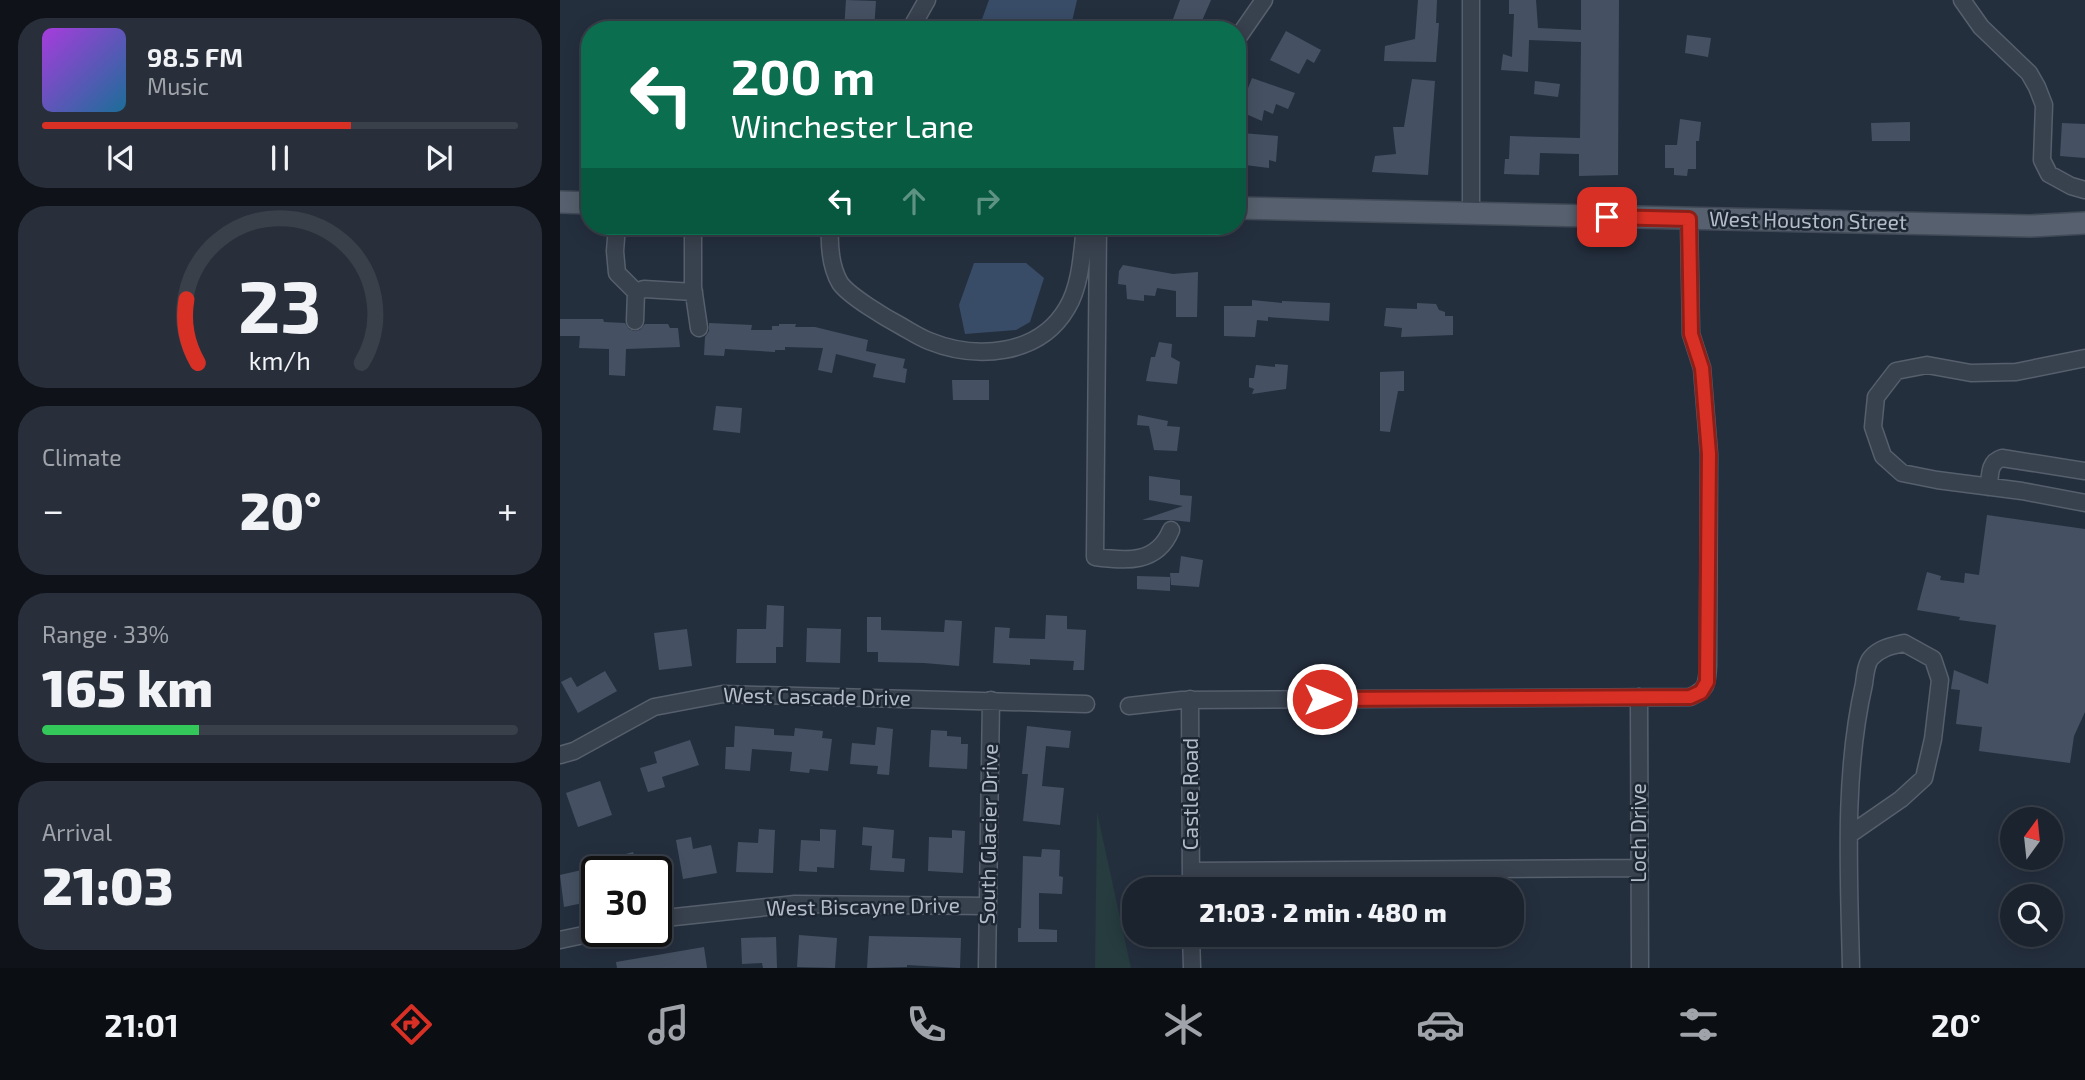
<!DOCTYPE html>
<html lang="en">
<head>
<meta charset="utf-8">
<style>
  :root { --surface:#1b232e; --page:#282f3a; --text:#f1f3f6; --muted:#a0a4aa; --line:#39404a; --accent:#d93025 }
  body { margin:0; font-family:"Exo 2",sans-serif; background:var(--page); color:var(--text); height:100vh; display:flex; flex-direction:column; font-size:26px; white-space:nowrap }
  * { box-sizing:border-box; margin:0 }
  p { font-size:23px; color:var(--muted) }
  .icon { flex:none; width:38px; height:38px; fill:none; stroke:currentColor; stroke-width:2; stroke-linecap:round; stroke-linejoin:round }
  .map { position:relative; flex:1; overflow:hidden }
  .side { display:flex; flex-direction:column; gap:18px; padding:18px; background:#0f1319; width:560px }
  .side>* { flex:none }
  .top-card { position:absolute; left:21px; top:21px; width:665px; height:214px; border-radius:28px; box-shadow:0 4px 18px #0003,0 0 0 2px var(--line); background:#0b6e4f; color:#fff; overflow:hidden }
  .needle { width:46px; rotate:15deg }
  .buttons { position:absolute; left:1440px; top:807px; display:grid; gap:14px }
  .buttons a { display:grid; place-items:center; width:63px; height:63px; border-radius:50%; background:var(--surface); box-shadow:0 4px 18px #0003,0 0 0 2px var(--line); font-size:35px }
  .speed { position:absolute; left:21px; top:856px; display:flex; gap:14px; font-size:35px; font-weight:700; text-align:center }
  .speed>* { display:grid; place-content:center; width:91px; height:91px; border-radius:50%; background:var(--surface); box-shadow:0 4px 18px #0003,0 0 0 2px var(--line); line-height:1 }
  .speed .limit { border:4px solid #111; border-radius:10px; background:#fff; color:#111 }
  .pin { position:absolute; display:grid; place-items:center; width:60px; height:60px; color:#fff; margin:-30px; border-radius:14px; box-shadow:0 4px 10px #0006 }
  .me { position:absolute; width:77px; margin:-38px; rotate:90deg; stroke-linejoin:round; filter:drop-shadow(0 0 5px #0008) }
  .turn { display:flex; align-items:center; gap:24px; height:147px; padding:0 35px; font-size:32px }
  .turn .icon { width:91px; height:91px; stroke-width:2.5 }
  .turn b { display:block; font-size:49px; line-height:60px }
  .lanes { display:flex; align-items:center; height:66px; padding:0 35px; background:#0003; justify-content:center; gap:35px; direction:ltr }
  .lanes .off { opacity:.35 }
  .big { font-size:52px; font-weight:800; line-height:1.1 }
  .side .tile { flex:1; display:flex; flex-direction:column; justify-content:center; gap:10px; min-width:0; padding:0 24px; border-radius:28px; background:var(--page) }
  .side .dial { align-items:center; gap:0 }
  .dial svg { height:182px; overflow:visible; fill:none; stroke:var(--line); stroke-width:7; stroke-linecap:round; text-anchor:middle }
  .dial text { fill:var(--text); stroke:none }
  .song { display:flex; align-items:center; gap:21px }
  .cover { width:84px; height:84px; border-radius:10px; background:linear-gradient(135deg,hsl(280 70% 55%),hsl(200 70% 35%)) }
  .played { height:7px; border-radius:4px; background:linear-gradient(90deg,var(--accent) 65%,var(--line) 65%) }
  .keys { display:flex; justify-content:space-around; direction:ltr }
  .heat { display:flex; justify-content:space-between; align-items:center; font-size:38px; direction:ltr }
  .charge { height:10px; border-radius:5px; background:linear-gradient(90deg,#34c759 33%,var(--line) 0) }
  .trip { position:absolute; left:562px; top:877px; width:402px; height:70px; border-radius:28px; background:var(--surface); box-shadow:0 4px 18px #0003,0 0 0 2px var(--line); font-weight:800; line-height:70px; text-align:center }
  .tab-bar { display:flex; height:112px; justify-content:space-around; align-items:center; background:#0b0e12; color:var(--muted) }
  .tab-bar .icon { width:49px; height:49px }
  .tab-bar .selected { color:var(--accent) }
  .tab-bar b { font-size:32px; color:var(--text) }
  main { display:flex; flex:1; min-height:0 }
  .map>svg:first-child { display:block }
  .green { fill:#263c3f }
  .water { fill:#394c67 }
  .building { fill:#455162 }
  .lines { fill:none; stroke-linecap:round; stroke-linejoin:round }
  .minor-casing { stroke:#565f6c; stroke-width:19 }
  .major-casing { stroke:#414a57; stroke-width:24 }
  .minor { stroke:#38414e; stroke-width:16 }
  .major { stroke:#56606e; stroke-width:21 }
  .route-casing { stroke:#8d1f18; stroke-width:18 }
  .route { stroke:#d93025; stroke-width:12 }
  .labels { text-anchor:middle; stroke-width:5; stroke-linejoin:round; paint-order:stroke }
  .street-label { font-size:21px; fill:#b4bcc9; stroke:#1d2633 }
</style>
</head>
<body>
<main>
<section class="side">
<div class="tile">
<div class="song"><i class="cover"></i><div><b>98.5 FM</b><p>Music</p></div></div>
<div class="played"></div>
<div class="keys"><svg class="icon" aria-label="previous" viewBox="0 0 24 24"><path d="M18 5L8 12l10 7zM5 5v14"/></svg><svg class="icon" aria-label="pause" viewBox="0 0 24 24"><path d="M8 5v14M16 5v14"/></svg><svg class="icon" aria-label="next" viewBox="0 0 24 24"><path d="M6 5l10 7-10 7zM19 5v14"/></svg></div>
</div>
<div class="tile dial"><svg viewBox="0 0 100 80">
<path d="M14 69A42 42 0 1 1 86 69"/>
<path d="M14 69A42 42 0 0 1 9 41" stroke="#d93025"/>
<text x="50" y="56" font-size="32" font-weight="700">23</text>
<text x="50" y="72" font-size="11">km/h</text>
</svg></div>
<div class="tile"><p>Climate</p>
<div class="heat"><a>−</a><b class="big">20°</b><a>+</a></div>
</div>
<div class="tile"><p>Range · 33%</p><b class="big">165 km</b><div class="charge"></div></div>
<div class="tile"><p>Arrival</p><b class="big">21:03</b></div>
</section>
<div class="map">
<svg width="1525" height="968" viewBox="0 0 1525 968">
  <rect width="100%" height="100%" fill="#242f3e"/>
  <path class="green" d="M 537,812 L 571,968 L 535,968 Z"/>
  <path class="water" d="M 429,0 L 517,0 L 510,30 L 418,30 Z
    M 414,263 L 466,263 L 484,278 L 470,322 L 456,330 L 405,334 L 399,305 Z"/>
  <path class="building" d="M 286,0 L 316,1 L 314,30 L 284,30 Z
    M 620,0 L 651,0 L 638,30 L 609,30 Z
    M 858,0 L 877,0 L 876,23 L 879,23 L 876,62 L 824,61 L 825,46 L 855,39 Z
    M 949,0 L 976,0 L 978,28 L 1021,30 L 1021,0 L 1059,0 L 1058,175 L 1019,176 L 1019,154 L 980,153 L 979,175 L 944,174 L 945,159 L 949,159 L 950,136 L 1020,138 L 1021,42 L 969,40 L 968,72 L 941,70 L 943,54 L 952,57 L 954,14 L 949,14 Z
    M 726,31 L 761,50 L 754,63 L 747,59 L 739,74 L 710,60 Z
    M 1127,35 L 1151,38 L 1148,57 L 1125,53 Z
    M 692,78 L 735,93 L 728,109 L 716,104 L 713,114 L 704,110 L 702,121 L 679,111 Z
    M 852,79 L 875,81 L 868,175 L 812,172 L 815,156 L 836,154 L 833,127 L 844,127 Z
    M 975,81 L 1000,84 L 998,97 L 974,94 Z
    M 1120,119 L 1141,122 L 1139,141 L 1136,141 L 1136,169 L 1128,169 L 1127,176 L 1114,175 L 1114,168 L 1105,168 L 1105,145 L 1117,145 Z
    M 1350,122 L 1350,141 L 1312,141 L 1311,123 Z
    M 1502,123 L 1525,124 L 1525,158 L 1500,156 Z
    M 682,133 L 718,136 L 716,162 L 709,160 L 709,168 L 677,164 Z
    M 563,265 L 613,274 L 638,272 L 637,317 L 616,317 L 616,291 L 597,288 L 595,296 L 584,295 L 584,301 L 567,299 L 566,285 L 558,284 L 559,271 Z
    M 692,300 L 722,303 L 722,301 L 770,303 L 769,321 L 708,317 L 708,321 L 697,320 L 695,337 L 664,336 L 664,306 L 692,306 Z
    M 857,303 L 876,304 L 879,310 L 885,312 L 885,316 L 893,316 L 893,335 L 841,337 L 842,328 L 824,326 L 826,308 L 857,309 Z
    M 0,319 L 43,319 L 44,322 L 65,323 L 69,329 L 74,331 L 80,330 L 85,324 L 108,324 L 110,328 L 118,328 L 120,347 L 66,349 L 65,376 L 49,375 L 49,349 L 19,348 L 20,336 L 0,336 Z
    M 149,323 L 192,325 L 191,330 L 212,330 L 212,326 L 219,326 L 219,324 L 236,324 L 235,327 L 255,327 L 308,340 L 306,351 L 345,359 L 343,368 L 347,369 L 345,383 L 313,377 L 316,364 L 276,354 L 272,373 L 258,370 L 263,348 L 225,347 L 225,350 L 215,350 L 215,352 L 165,349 L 164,356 L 144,355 L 145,337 L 149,331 Z
    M 599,342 L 612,344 L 611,357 L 620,362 L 617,384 L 586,381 L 591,357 L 595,357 Z
    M 715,364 L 728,365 L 726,389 L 692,394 L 694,389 L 689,387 L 689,378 L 694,378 L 696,365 L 715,367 Z
    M 844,371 L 844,391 L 838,391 L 830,432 L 820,431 L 820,372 Z
    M 392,380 L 429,380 L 429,400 L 393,400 Z
    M 156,406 L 182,408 L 180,433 L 153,430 Z
    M 578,415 L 608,421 L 607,426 L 620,427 L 617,451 L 594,450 L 589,426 L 577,425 Z
    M 589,476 L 620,480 L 620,495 L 632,496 L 630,522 L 611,520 L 582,520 L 623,506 L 589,500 Z
    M 1427,515 L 1525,529 L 1525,712 L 1514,736 L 1510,763 L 1419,751 L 1422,727 L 1396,724 L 1400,690 L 1391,689 L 1394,670 L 1428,684 L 1436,625 L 1399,620 L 1400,617 L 1357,610 L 1367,572 L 1381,576 L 1380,580 L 1404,583 L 1405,573 L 1419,575 Z
    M 621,556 L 643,560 L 639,587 L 611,585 L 610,573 L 619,573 Z
    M 577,576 L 610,577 L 610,591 L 577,589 Z
    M 207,605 L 224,606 L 223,647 L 216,647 L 216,663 L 176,663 L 177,629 L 206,629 Z
    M 486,615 L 507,616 L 507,629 L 526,630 L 524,670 L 513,670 L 514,661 L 470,659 L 470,665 L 433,663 L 435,627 L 450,628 L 449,638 L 485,639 Z
    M 307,617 L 321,617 L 321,630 L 384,632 L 385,620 L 402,621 L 399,666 L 364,663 L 318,662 L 318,652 L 307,652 Z
    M 247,628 L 281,629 L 280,663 L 246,662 Z
    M 127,629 L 132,666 L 99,670 L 94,633 Z
    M 45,671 L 57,691 L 18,713 L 1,682 L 11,677 L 17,687 Z
    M 175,726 L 214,729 L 214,735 L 234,736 L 235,728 L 263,731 L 262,738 L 272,739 L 268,771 L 250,769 L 249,773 L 230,771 L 232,752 L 192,749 L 190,771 L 165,769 L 166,747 L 174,747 Z
    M 467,726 L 511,731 L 509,748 L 486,746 L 482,786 L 504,788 L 500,825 L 463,821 L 468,774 L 462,774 Z
    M 317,727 L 333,729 L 329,775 L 317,774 L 318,766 L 290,764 L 292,743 L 315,745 Z
    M 371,730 L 387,731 L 387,736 L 401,737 L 401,744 L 408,744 L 407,769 L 369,767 Z
    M 130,740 L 139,765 L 102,777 L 105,787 L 88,792 L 80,768 L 97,763 L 94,752 Z
    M 40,781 L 52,815 L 18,827 L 6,793 Z
    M 303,827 L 334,830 L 332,858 L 345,859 L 344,872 L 310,870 L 312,846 L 302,845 Z
    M 199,829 L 215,830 L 213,873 L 176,872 L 178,842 L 198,843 Z
    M 260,829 L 276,830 L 274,868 L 257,867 L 257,872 L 239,871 L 241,840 L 260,841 Z
    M 392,830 L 405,831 L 403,873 L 368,871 L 369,837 L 392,838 Z
    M 131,837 L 133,849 L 151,845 L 157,873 L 123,879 L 116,840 Z
    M 482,849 L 500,850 L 499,876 L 503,877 L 502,894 L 479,893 L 479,929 L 497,930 L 497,942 L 458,942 L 458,928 L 461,928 L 463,856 L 481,857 Z
    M 73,852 L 75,858 L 86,856 L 90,872 L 66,872 L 62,855 Z
    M 30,868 L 37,900 L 4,907 L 0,875 Z
    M 239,935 L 277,938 L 275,968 L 237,967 Z
    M 309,936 L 401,938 L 400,968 L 347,965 L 347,967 L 307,968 Z
    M 216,937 L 217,968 L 203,968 L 202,963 L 182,964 L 181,938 Z
    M 144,947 L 147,968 L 57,968 L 56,962 Z"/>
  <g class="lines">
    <g class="minor-casing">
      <path id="minor" d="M 911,0 L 911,214
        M 1402,0 L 1421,27 L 1469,73 L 1477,87 L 1484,105 L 1482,160 L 1489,174 L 1511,186 L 1525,190
        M 350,30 L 367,0
        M 677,39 L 704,0
        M 57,226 L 55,251 L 57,273 L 76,292 L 75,321
        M 133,226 L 133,287 L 139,328
        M 270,226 C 269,245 270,266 280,283 C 289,296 326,318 341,326 C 350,331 359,337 369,341 C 416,360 479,356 507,308 C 521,285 522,252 525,226
        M 538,226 L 535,557 C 567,561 597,564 611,530
        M 76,292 L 84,289 L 134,292
        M 1525,358 L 1456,372 L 1411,373 L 1367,365 L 1336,371 L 1316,397 L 1313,427 L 1323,456 L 1342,473 L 1377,480 L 1462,491 L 1525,503
        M 1429,487 C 1430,474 1429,462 1442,458 L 1525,471
        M 1079,697 L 1080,968
        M 630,699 L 631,889
        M 569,706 L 622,700 L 1130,697 C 1148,689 1147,683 1148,665 L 1149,454 L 1142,368 L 1131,334 L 1129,219
        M 0,755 L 14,751 L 94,707 L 163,694 L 526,704
        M 1289,835 L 1341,799 L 1364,778 L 1373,739 L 1380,680 L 1373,659 L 1344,643 C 1331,646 1320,648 1311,658 C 1306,664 1305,676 1304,684 C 1283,775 1289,875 1291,968
        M 631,871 L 1079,868
        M 96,919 L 235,904 L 426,906
        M 631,934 L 632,968
        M 0,940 L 42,931
        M 427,968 L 431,700"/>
    </g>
    <g class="major-casing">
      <path id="major" d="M 0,202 L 30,203
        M 677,208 L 1470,226 L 1525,223"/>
    </g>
    <use href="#minor" class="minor"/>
    <use href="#major" class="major"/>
  </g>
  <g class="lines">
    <g class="route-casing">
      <path id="route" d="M 762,699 L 1130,697 L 1141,692 L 1147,682 L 1149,454 L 1142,368 L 1131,334 L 1129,219 L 1047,217"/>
    </g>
    <use href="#route" class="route"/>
  </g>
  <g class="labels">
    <g class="street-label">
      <text transform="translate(1248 221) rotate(1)" y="7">West Houston Street</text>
      <text transform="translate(257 697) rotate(1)" y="7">West Cascade Drive</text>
      <text transform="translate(631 794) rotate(-90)" y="7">Castle Road</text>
      <text transform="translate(1079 833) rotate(-90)" y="7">Loch Drive</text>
      <text transform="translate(429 834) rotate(-89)" y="7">South Glacier Drive</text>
      <text transform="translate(303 907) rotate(-1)" y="7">West Biscayne Drive</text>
    </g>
  </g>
</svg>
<div class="buttons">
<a><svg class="needle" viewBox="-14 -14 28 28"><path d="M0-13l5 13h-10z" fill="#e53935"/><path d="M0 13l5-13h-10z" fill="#a0a4aa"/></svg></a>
<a><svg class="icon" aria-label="search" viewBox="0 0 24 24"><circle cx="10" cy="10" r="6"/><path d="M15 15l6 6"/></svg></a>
</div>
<div class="speed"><div class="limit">30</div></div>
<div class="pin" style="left:1047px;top:217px;background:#d93025"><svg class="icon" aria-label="arrive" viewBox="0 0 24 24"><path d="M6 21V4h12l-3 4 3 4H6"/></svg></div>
<svg class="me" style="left:762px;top:699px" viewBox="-20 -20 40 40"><circle r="17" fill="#d93025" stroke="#fff" stroke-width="3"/><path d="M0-11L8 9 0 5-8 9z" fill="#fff"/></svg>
<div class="trip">21:03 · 2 min · 480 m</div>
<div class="top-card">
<div class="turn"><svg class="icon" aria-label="left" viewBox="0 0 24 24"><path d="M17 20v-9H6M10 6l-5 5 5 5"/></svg><div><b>200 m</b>Winchester Lane</div></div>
<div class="lanes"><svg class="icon" aria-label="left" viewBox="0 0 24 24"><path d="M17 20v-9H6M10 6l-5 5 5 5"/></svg><svg class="icon off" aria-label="ahead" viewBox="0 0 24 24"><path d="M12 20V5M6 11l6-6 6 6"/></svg><svg class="icon off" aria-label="right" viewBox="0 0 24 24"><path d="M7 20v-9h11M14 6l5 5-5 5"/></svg></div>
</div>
</div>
</main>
<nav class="tab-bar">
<b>21:01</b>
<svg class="icon selected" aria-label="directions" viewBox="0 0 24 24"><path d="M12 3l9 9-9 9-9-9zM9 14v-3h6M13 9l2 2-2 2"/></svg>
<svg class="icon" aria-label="music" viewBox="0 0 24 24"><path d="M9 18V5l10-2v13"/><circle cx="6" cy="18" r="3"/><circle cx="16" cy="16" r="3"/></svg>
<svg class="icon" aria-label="phone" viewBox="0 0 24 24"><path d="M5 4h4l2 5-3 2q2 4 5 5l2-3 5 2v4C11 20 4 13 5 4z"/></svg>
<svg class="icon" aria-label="climate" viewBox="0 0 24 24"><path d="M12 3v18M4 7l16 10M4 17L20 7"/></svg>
<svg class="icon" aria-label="car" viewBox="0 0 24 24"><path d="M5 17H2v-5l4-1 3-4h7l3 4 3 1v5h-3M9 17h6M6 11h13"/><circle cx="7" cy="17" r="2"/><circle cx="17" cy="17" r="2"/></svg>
<svg class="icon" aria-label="filters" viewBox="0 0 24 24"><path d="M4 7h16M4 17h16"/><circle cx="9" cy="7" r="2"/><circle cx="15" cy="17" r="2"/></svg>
<b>20°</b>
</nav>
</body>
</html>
